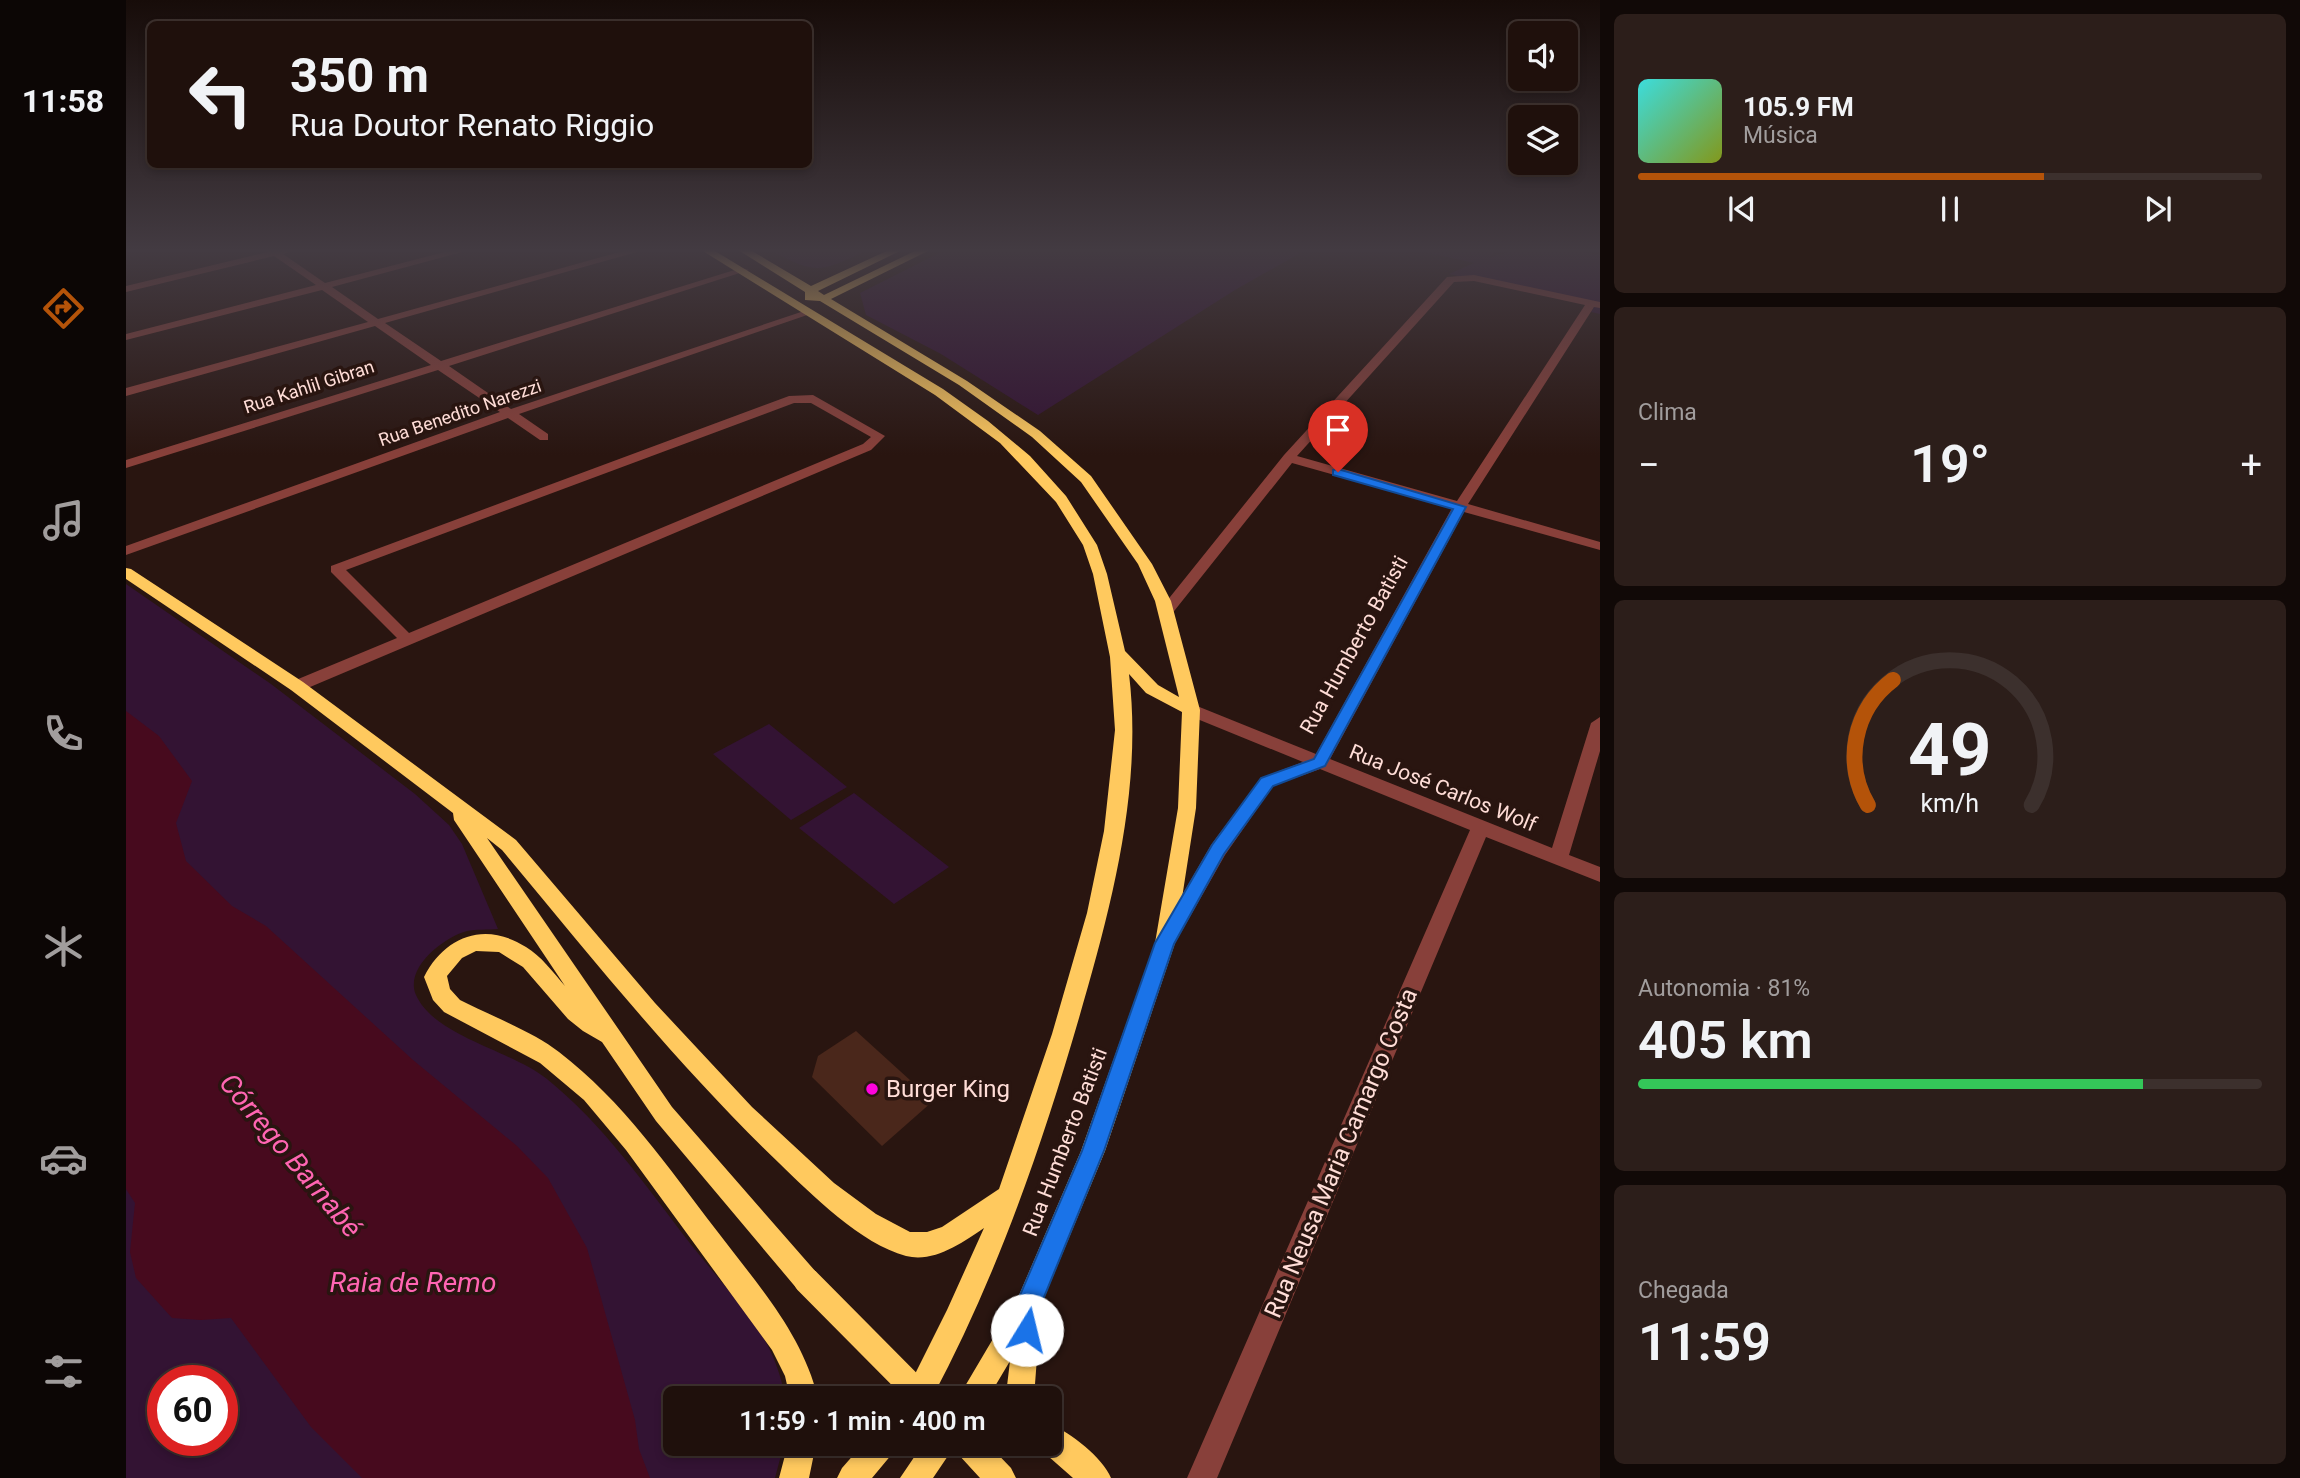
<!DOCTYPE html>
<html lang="pt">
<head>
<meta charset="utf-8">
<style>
  :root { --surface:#1f100c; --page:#2c1e1a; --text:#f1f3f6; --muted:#a19d9d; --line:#3c302d; --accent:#b45309 }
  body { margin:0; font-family:Roboto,sans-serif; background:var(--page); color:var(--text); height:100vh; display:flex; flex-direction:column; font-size:26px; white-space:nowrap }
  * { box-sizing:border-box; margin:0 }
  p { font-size:23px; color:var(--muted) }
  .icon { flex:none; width:38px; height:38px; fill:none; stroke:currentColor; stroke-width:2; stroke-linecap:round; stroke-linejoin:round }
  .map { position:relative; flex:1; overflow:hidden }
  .drawer { display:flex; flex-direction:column; gap:14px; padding:14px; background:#110907; width:700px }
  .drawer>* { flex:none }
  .guide { position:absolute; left:21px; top:21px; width:665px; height:147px; border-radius:10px; box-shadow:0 4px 10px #0003,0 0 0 2px var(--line); background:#1f100c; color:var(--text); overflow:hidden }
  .controls { position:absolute; left:1382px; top:21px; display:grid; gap:14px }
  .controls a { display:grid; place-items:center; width:70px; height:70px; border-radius:10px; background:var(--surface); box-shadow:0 4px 10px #0003,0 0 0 2px var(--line); font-size:35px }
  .speed { position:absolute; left:21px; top:1365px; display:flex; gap:14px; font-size:35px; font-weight:700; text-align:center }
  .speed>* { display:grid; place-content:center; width:91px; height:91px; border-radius:50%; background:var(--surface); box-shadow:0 4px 10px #0003,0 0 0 2px var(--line); line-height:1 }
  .speed .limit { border:10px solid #d22; background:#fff; color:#111 }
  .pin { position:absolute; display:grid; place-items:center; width:60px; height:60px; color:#fff; margin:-72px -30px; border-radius:50% 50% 50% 0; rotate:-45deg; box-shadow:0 0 7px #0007 }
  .pin .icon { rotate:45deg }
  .me { position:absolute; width:77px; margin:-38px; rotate:9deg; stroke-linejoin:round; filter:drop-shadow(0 0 5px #0008) }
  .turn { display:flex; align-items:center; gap:24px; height:147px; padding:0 28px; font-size:32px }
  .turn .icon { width:91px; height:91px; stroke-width:2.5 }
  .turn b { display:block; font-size:49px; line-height:60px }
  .big { font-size:52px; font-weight:600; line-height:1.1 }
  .drawer .card { flex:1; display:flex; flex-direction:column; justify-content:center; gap:10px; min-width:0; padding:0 24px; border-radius:10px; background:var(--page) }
  .drawer .dial { align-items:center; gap:0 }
  .dial svg { height:182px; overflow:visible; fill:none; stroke:var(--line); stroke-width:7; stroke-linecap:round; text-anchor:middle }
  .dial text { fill:var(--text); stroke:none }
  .song { display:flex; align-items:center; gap:21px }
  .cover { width:84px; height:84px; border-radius:10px; background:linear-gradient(135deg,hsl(180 70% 55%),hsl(70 70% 35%)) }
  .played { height:7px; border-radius:4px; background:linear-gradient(90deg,var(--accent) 65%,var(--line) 65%) }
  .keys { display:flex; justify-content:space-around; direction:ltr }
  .heat { display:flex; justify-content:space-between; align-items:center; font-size:38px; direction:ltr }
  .charge { height:10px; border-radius:5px; background:linear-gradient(90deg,#34c759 81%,var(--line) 0) }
  .trip { position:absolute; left:537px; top:1386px; width:399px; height:70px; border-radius:10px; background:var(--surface); box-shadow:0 4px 10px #0003,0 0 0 2px var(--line); font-weight:600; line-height:70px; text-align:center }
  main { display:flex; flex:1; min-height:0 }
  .dock { display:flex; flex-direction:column; width:126px; justify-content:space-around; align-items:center; background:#0c0605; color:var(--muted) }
  .dock .icon { width:49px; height:49px }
  .dock .current { color:var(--accent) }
  .dock b { font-size:32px; color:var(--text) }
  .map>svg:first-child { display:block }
  .green { fill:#331333; fill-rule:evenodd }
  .water { fill:#470a1e }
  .building { fill:#4a271b }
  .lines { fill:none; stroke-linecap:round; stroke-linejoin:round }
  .minor { fill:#88403a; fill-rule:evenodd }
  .major { fill:#ffc95e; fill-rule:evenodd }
  .major-bridge { stroke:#ffc95e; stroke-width:26 }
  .route { fill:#1a73e8; stroke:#114b97; stroke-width:2 }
  .poi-dot { fill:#ff03dd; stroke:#291510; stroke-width:2.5 }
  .labels { text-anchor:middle; stroke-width:7; stroke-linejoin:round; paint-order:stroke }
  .far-street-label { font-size:18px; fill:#ffddd7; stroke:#291510 }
  .street-label { font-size:21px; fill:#ffddd7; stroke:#291510 }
  .near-poi-label { font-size:24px; fill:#ffddd7; stroke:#291510; text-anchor:start }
  .near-street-label { font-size:24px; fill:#ffddd7; stroke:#291510 }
  .near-water-label { font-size:28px; font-style:italic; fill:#ff65b2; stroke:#291510 }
</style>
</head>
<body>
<main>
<nav class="dock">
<b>11:58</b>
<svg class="icon current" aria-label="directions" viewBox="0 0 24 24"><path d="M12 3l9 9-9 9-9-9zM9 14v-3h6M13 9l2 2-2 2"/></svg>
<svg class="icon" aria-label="music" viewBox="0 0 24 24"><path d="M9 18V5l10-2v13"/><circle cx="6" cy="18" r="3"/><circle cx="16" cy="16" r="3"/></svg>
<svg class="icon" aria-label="phone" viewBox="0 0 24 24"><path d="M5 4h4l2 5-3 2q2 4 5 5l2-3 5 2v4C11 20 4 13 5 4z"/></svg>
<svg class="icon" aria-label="climate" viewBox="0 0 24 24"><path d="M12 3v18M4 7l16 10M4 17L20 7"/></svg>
<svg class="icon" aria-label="car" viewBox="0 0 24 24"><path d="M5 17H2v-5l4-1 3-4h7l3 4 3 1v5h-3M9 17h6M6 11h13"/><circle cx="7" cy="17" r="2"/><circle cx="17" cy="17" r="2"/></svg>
<svg class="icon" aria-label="filters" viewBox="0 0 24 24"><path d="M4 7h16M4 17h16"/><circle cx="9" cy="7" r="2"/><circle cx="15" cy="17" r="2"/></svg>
</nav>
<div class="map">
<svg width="1474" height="1478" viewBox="0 0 1474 1478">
  <rect width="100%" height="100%" fill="#291510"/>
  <path class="green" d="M 640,248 L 746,248 C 694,272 693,277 640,248 Z
    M 823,248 L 1183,248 L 1109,290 L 912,415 L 815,354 L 740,315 L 734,293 Z
    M 1279,248 L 1371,248 L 1363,258 C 1402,243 1434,247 1474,255 L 1474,314 L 1465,312 L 1469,306 L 1323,274 L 1348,263 Z
    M 0,584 L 145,684 L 289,794 L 323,825 L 336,844 L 372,929 C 362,930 350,929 341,931 C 318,937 278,968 290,995 C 309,1037 385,1050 421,1079 C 477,1124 520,1186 563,1242 C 588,1274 617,1305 638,1339 C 648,1356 656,1378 659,1398 L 550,1398 L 550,1444 L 658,1444 L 649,1478 L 0,1478 ZM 37,1381 L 96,1381 L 96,1440 L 37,1440 Z
    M 643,724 L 721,787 L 665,820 L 587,754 Z
    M 728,793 L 823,867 L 768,904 L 673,828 Z"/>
  <path class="water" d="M 0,711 L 33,736 L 66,781 L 50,823 L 60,861 L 106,906 L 140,926 L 287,1060 L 391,1146 L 422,1178 L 461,1248 L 509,1420 L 513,1449 L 524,1478 L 236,1478 L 185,1427 L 105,1318 L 75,1320 L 46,1318 L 10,1278 L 4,1252 L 9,1203 L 0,1189 Z"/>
  <path class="building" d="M 730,1031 L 807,1101 L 756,1146 L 686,1077 L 692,1056 Z"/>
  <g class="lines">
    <path class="minor" d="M 137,248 L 176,248 L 157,254 L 199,283 L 334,248 L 351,248 L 206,287 L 252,319 L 508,248 L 525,248 L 259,323 L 315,361 L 615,268 L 623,270 L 323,366 L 385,409 L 678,311 L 687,313 L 393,414 L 422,434 L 422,440 L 414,440 L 382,418 L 0,555 L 0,546 L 374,412 L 312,370 L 0,468 L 0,460 L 305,365 L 249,326 L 0,396 L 0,388 L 242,322 L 196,290 L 0,340 L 0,334 L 190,285 L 148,256 L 0,292 L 0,286 L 142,252 Z
      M 1348,275 L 1474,302 L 1474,308 L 1468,307 L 1342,504 L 1474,542 L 1474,550 L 1338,512 L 1204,759 L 1426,848 L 1465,723 L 1474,717 L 1474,751 L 1443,855 L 1474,867 L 1474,882 L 1360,837 L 1091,1478 L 1061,1478 L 1344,830 L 1194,769 L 1147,786 L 1099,855 L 1049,943 L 1042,945 L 1035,943 L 1032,937 L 1085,845 L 1135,778 L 1177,762 L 1059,714 L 1056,710 L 1065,705 L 1071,706 L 1190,754 L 1326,508 L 1166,463 L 1045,615 L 1040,617 L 1032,612 L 1158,455 L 1321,277 ZM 1348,281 L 1459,305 L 1331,501 L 1171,456 L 1328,282 Z
      M 687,395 L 759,436 L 745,450 L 177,690 L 171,691 L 163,686 L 165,682 L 271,638 L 205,572 L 205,566 L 663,396 ZM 668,403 L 685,403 L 745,437 L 737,444 L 283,633 L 220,570 Z"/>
    <path class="major" d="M 572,248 L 584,248 L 817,389 L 862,421 L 904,456 L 940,496 L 971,545 L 981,574 L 999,651 L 1032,685 L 1053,697 L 1029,601 L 1012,564 L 955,482 L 906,437 L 833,385 L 694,301 L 679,300 L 679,292 L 609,248 L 621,248 L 685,286 L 767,248 L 780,248 L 692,291 L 698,295 L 795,248 L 808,248 L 705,299 L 841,381 L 914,431 L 965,476 L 1026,564 L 1045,601 L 1074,710 L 1070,808 L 1049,943 L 979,1151 L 915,1305 L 909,1384 L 915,1398 L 886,1398 L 881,1386 L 884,1361 L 862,1398 L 832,1398 L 894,1293 L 955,1151 L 1029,943 L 1052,808 L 1056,712 L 1020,693 L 1003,674 C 1017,789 985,908 953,1018 C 915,1149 870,1278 806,1398 L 777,1398 L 821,1310 L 858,1228 C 836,1243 808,1263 780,1256 C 735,1244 686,1195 653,1163 C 552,1066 465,957 376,850 L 361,838 L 546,1107 L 690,1272 L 694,1281 L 690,1290 L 681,1294 L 672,1290 L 530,1121 L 476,1042 L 457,1031 L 442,1019 L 397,967 L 373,952 L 350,951 L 336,958 L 321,976 L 324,989 L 334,1000 C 363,1015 408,1032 433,1052 C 497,1101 542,1167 591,1231 C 631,1284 676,1333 692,1398 L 664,1398 L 659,1376 L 646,1350 L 500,1150 L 458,1100 L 414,1063 L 318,1012 L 307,1000 L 298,977 C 319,936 359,921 400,947 C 415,956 427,972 439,986 L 328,820 L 327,813 L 165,690 L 0,579 L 0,568 L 5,569 L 177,682 L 390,840 L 529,1003 L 626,1107 L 708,1183 L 750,1214 L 784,1232 L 801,1232 L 816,1227 L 873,1189 L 926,1034 L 961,913 L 978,831 L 989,730 L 984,657 L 967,574 L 957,545 L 930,502 L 874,443 L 809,395 Z
      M 924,1424 C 945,1433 976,1457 985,1478 L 947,1478 L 914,1449 L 911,1444 L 924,1444 Z
      M 662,1444 L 690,1444 L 683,1478 L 653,1478 Z
      M 737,1444 L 771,1444 L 766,1454 L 746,1478 L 711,1478 L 716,1468 Z
      M 797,1444 L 862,1444 L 885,1468 L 890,1478 L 854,1478 L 832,1454 L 828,1447 L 807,1478 L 774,1478 Z"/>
    <path class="major-bridge" d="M 681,1281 L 797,1398"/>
  </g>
  <linearGradient id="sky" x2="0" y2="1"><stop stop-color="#170c09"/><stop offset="0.55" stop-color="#433b42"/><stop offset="1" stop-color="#433b42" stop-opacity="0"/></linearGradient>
  <rect width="1474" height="455" fill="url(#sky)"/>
  <path class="route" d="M 1212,469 L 1340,507 L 1199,766 L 1147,786 L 1098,854 L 1048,944 L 978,1151 L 916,1302 L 909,1339 L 901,1342 L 892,1339 L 888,1330 L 891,1302 L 956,1151 L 1029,943 L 1086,845 L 1135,778 L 1188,759 L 1327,509 L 1207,475 L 1207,470 Z"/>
  <circle class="poi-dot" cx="746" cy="1089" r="7"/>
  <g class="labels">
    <g class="far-street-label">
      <text transform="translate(183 387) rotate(-18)" y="6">Rua Kahlil Gibran</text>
      <text transform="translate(334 413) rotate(-19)" y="6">Rua Benedito Narezzi</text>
    </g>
    <g class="street-label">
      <text transform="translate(1228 645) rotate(-61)" y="7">Rua Humberto Batisti</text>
      <text transform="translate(1317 788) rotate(22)" y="7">Rua José Carlos Wolf</text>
      <text transform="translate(939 1142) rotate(-69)" y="7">Rua Humberto Batisti</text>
    </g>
    <g class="near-poi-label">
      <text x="760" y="1097">Burger King</text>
    </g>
    <g class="near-street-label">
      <text transform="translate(1215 1153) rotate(-67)" y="8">Rua Neusa Maria Camargo Costa</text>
    </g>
    <g class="near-water-label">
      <text transform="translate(165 1155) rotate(50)" y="10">Córrego Barnabé</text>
      <text x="287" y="1292">Raia de Remo</text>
    </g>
  </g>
</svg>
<div class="controls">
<a><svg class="icon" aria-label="sound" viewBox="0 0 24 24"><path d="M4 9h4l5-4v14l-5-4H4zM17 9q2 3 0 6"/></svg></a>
<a><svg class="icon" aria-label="layers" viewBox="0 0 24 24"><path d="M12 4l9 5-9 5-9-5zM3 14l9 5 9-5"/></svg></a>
</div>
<div class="speed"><div class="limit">60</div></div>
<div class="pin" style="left:1212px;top:472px;background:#d93025"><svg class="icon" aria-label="arrive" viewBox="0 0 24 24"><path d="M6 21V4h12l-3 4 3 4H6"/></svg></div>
<svg class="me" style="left:901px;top:1330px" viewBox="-20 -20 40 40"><circle r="19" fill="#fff"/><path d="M0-13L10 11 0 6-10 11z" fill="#1a73e8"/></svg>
<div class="trip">11:59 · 1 min · 400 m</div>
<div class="guide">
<div class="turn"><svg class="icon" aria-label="left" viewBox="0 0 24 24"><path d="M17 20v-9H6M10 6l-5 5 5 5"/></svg><div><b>350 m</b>Rua Doutor Renato Riggio</div></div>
</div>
</div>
<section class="drawer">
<div class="card">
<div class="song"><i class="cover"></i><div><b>105.9 FM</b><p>Música</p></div></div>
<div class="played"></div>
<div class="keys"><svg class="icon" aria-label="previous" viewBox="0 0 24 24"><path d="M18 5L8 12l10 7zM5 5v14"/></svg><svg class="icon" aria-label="pause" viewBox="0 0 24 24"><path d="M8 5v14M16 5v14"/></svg><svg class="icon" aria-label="next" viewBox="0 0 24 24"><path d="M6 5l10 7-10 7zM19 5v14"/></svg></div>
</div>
<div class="card"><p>Clima</p>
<div class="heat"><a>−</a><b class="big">19°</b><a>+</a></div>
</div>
<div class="card dial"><svg viewBox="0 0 100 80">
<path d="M14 69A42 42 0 1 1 86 69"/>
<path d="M14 69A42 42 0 0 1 25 14" stroke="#b45309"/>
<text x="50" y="56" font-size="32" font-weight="700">49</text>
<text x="50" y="72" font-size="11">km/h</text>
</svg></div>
<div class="card"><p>Autonomia · 81%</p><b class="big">405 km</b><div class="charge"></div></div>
<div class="card"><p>Chegada</p><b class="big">11:59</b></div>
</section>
</main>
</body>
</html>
